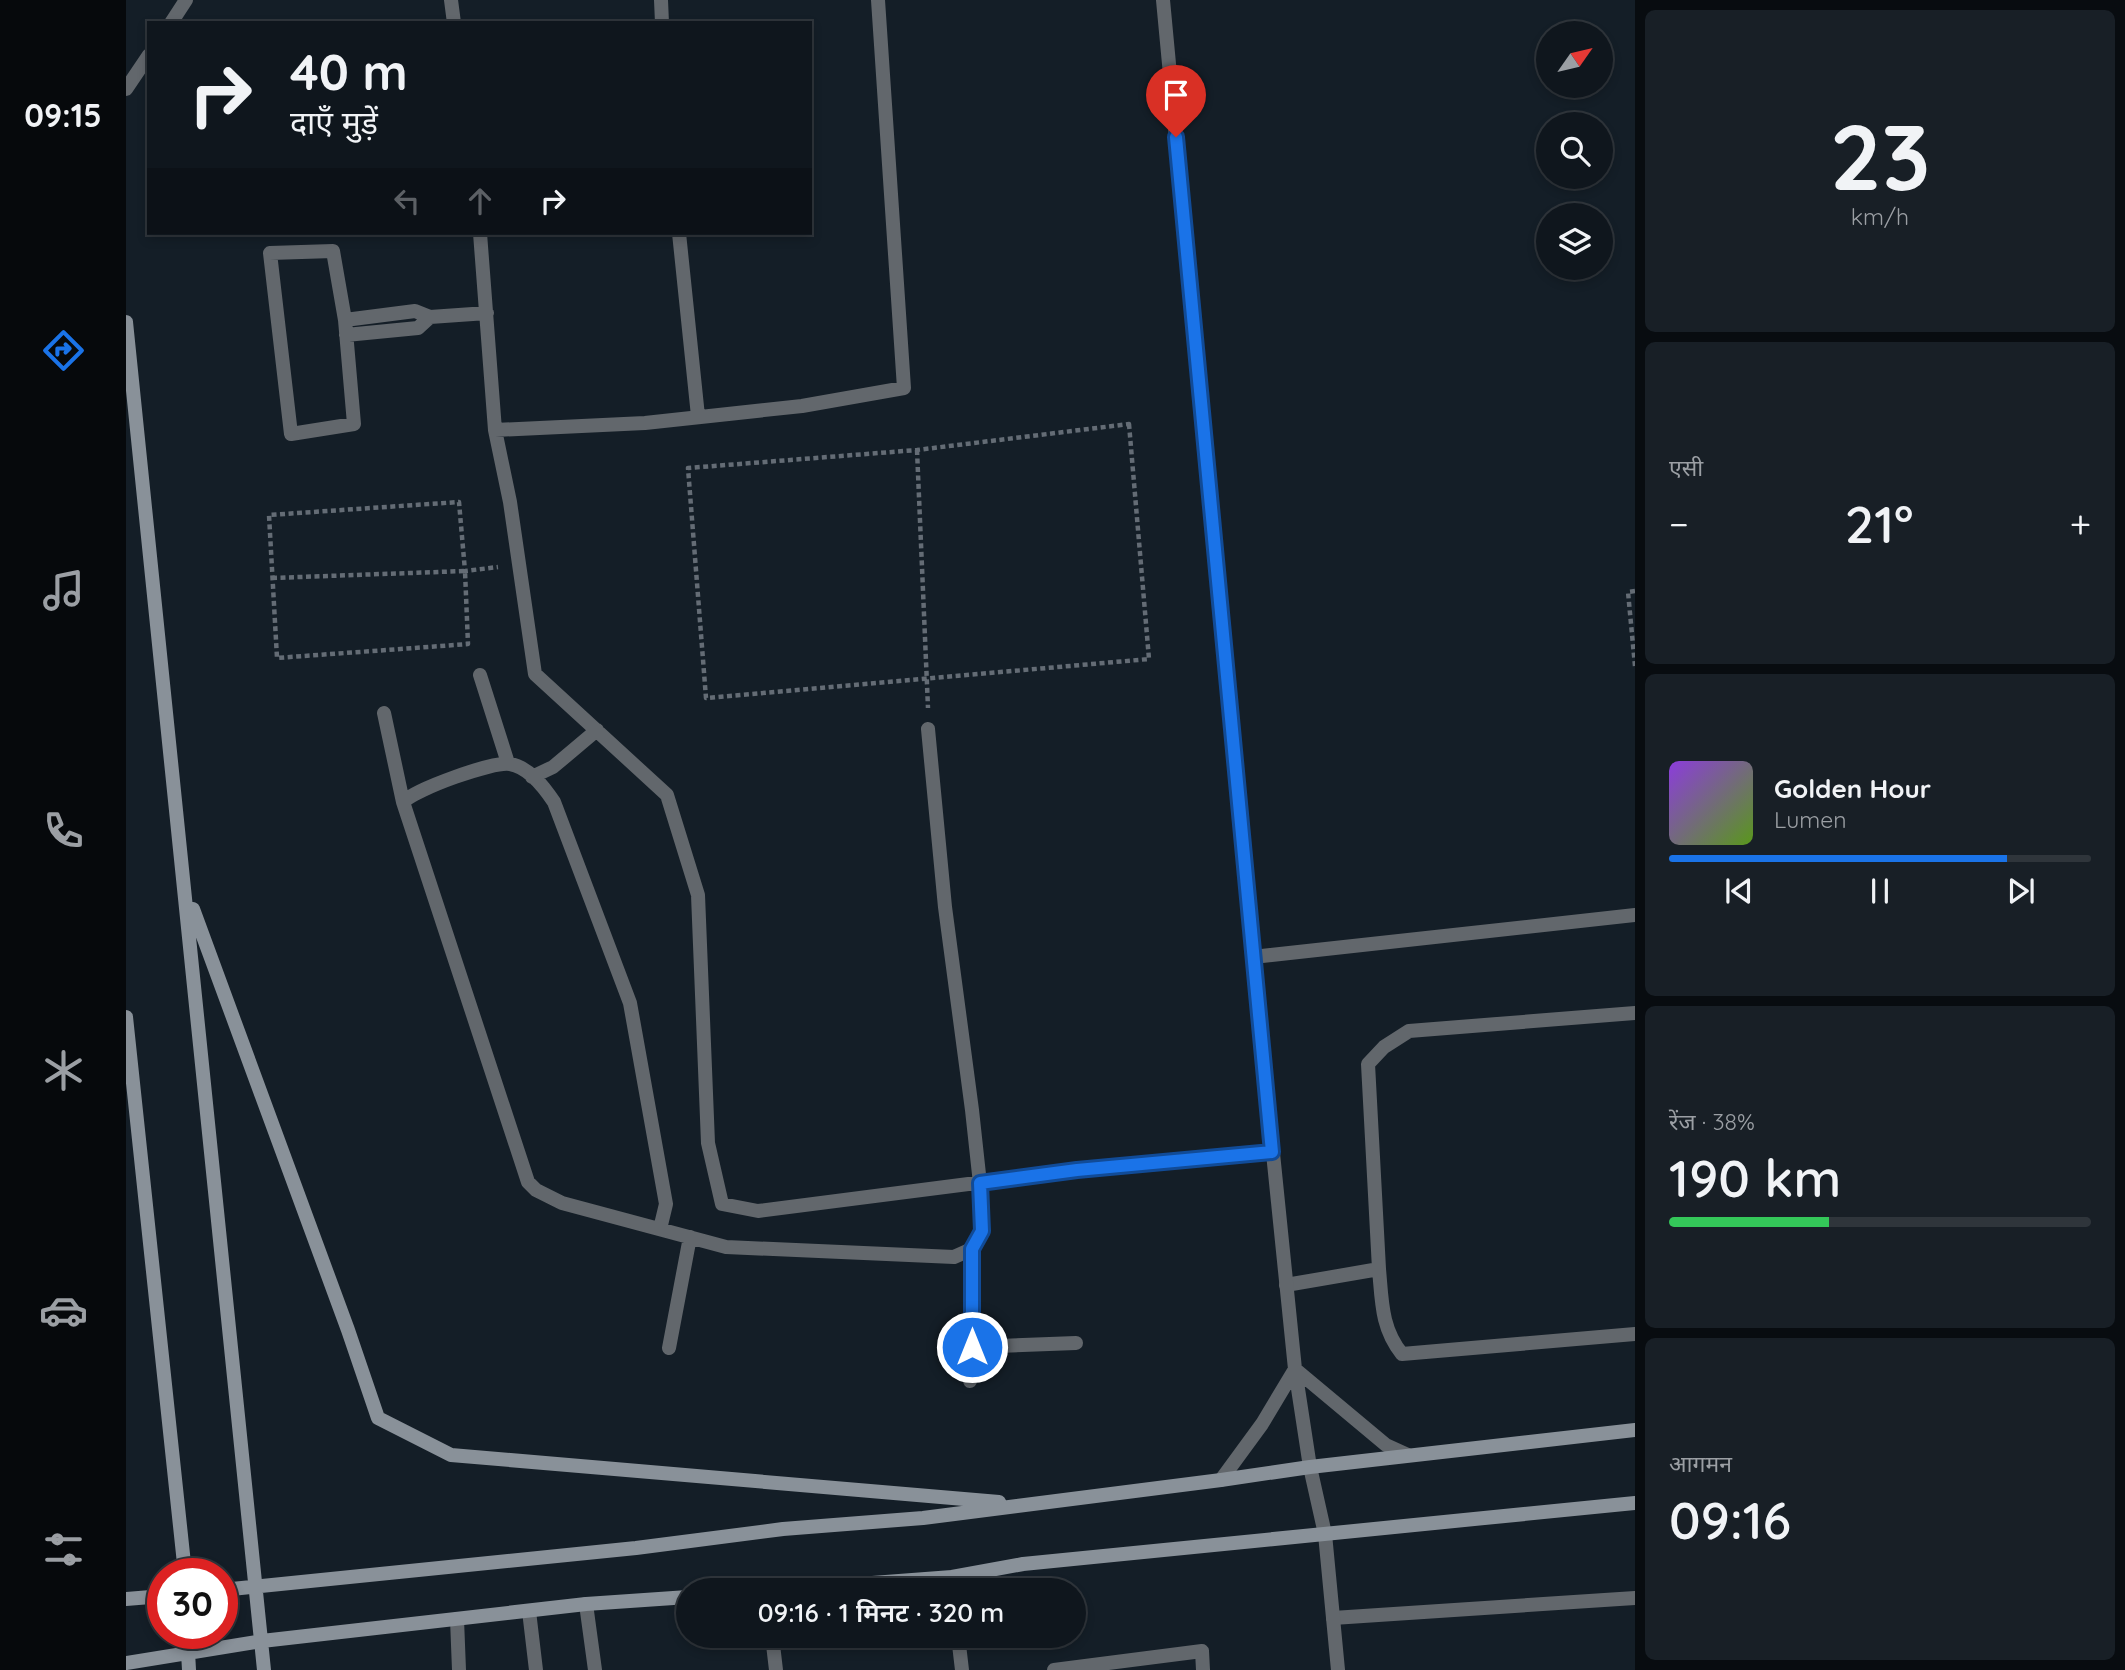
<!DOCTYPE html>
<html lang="hi">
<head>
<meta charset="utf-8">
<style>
  :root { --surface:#0f161d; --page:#181f26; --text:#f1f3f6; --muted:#9b9fa4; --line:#2f353b; --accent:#1a73e8 }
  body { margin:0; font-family:Quicksand,"Noto Sans Devanagari",sans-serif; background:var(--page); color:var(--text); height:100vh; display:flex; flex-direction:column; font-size:26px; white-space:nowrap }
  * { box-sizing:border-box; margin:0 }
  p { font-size:23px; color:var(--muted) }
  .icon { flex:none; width:38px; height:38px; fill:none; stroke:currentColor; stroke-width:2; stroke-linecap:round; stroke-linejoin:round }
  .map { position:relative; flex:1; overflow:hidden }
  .panel { display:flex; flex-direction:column; gap:10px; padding:10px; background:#080c10; width:490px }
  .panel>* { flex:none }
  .hud { position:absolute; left:21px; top:21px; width:665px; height:214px; border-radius:0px; box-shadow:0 4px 10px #0003,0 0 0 2px var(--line); background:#0f161d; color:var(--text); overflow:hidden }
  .needle { width:46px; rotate:56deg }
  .tools { position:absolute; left:1410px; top:21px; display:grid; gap:14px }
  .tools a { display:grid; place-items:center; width:77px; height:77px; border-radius:50%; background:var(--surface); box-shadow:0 4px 10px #0003,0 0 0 2px var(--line); font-size:35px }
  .speed { position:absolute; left:21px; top:1558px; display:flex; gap:14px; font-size:35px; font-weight:700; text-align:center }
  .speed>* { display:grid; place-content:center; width:91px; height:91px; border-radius:50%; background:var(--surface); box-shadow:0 4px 10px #0003,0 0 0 2px var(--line); line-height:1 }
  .speed .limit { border:10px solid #d22; background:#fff; color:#111 }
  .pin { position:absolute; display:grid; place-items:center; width:60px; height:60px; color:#fff; margin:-72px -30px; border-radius:50% 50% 50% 0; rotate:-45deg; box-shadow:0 0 7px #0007 }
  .pin .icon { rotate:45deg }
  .me { position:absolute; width:77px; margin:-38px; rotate:0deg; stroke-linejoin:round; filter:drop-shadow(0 0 5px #0008) }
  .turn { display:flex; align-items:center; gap:24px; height:147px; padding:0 28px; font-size:32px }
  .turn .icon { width:91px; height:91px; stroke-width:2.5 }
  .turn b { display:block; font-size:49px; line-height:60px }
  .lanes { display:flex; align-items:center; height:66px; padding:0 28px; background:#0003; justify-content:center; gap:35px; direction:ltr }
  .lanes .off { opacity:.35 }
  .big { font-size:52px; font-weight:600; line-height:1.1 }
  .panel .card { flex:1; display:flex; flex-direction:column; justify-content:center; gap:10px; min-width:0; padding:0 24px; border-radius:10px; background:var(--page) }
  .panel .dial { align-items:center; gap:0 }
  .dial b { font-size:91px; line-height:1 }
  .song { display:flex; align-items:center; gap:21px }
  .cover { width:84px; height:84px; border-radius:10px; background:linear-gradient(135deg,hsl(270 70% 55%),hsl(90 70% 35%)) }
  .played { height:7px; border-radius:4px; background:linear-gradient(90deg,var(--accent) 80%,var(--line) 80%) }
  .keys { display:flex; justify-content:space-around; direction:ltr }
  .heat { display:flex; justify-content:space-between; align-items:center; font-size:38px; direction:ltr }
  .charge { height:10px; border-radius:5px; background:linear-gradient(90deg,#34c759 38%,var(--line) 0) }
  .trip { position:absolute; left:550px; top:1578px; width:410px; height:70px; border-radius:35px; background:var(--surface); box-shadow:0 4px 10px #0003,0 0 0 2px var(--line); font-weight:600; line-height:70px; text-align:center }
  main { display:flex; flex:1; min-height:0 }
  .tabs { display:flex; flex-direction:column; width:126px; justify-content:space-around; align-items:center; background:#06090c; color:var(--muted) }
  .tabs .icon { width:49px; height:49px }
  .tabs .active { color:var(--accent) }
  .tabs b { font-size:32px; color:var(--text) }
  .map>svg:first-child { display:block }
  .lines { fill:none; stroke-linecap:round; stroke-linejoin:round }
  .path { stroke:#646c75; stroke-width:4.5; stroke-dasharray:5 3.5; stroke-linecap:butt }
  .lane { stroke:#62676c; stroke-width:14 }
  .street { stroke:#62676c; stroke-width:14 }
  .secondary { stroke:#899199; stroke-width:14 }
  .route-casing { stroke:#114b97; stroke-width:18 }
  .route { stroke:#1a73e8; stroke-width:12 }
</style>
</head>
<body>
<main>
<nav class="tabs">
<b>09:15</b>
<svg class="icon active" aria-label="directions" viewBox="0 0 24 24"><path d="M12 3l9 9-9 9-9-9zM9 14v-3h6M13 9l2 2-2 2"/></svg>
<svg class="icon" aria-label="music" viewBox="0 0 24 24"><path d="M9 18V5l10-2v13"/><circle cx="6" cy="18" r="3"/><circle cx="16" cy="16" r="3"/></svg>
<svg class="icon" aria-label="phone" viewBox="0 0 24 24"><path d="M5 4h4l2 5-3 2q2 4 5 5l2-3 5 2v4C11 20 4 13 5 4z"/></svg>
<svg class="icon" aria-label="climate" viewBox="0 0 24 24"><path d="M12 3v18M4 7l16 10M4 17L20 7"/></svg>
<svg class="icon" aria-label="car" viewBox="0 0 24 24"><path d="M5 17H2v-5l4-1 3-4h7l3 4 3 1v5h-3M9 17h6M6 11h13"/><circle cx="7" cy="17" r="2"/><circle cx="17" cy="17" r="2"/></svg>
<svg class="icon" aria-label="filters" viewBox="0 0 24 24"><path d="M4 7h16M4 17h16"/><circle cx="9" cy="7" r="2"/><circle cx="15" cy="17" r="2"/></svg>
</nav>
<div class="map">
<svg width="1509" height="1670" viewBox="0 0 1509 1670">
  <rect width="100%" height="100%" fill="#141e27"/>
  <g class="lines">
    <path class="path" d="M 1003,424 L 1023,659 L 580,698 L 562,468 L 791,450 Z
      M 791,450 L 802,708
      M 146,578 L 339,571 L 342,644 L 151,658 L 143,515 L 333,502 L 339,571 L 372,567
      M 1509,591 L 1502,592 L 1509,666"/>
    <path class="lane" d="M 1253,1269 C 1256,1301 1255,1328 1276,1354 L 1509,1334
      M 1160,1285 L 1253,1269 L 1242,1064 L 1258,1047 L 1283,1031 L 1509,1013
      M 403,1611 L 410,1670
      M 1207,1618 L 1509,1598
      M 331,1619 L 333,1670
      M 646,1636 L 650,1670
      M 928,1670 L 1076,1651 L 1077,1670"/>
    <path class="street" d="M 325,0 L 328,23
      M 535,0 L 536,23
      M 1037,0 L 1127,957 L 1169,1369 L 1184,1467 L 1199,1534 L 1212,1670
      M 45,23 L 60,0
      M 0,89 L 23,55
      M 354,233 L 369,430 L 519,423 L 676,406 L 778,388 L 752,0
      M 553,233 L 572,416
      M 219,320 L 228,424 L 165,434 L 144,253 L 207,251 L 219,320 L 289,311 L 304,317 L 361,313
      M 220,335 L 292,328 L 304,317
      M 369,430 L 384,502 L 409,674 L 541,795 L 572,895 L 582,1143 L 596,1204 L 632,1211 L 951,1170 L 1146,1152
      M 354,675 L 382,763
      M 258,713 L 277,802
      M 406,777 L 427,767 L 471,730
      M 1127,957 L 1509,915
      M 534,1229 L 540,1204 L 504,1003 L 428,802 C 418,787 403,767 384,764 C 367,761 290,789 277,802 L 402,1182 L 410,1190 L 436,1203 L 600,1247 L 828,1257 L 846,1249 L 852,1241 L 856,1231 L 856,1202 L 846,1110 L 819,907 L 802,729
      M 846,1347 L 950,1343
      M 543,1348 L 564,1237
      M 844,1381 L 846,1347 L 846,1249
      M 1095,1480 L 1136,1424 L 1169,1369 L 1260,1445 L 1282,1455
      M 826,1577 L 828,1591
      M 460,1604 L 469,1670
      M 832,1636 L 836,1670"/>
    <path class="secondary" d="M 0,322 L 138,1670
      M 67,909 L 222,1330 L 252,1418 L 325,1455 L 873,1502
      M 0,1017 L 59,1573
      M 96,1590 L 510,1548 L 657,1529 L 797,1518 L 1095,1480 L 1184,1467 L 1509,1430
      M 640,1591 L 826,1577 L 897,1564 L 1509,1503
      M 0,1599 L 37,1596
      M 61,1633 L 63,1670
      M 0,1663 L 136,1641 L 460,1604 L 562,1597"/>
  </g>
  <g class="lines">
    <g class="route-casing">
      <path id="route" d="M 846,1347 L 846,1249 L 856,1231 L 854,1183 L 951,1170 L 1146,1152 L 1050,137"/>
    </g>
    <use href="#route" class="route"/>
  </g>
</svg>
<div class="tools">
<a><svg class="needle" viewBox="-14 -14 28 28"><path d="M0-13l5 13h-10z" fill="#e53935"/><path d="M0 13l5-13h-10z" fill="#9b9fa4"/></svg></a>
<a><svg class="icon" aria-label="search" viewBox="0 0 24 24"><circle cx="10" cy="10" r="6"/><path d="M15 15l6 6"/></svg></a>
<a><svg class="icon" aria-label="layers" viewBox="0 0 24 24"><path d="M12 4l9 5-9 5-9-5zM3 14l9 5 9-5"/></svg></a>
</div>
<div class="speed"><div class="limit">30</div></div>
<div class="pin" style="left:1050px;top:137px;background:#d93025"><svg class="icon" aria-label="arrive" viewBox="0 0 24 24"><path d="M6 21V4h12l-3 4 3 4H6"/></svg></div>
<svg class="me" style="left:846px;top:1347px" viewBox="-20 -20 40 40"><circle r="17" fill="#1a73e8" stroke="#fff" stroke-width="3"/><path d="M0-11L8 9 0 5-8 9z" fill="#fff"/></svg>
<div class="trip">09:16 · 1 मिनट · 320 m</div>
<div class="hud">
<div class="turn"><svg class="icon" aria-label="right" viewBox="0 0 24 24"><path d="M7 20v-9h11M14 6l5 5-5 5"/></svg><div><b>40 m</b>दाएँ मुड़ें</div></div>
<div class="lanes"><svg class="icon off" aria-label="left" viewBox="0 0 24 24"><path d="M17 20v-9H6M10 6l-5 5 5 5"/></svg><svg class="icon off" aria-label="ahead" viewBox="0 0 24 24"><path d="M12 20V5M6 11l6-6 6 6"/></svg><svg class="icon" aria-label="right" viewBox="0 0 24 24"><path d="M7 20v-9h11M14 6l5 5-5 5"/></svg></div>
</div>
</div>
<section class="panel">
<div class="card dial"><b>23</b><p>km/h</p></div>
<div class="card"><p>एसी</p>
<div class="heat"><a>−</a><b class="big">21°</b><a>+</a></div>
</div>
<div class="card">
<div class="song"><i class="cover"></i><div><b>Golden Hour</b><p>Lumen</p></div></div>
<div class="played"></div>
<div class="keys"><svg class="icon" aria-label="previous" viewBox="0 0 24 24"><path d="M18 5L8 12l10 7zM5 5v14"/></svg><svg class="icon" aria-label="pause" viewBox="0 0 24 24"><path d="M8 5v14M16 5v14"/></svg><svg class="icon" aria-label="next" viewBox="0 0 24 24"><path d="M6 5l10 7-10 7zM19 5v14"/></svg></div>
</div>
<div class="card"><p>रेंज · 38%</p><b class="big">190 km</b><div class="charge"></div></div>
<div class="card"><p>आगमन</p><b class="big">09:16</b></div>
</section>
</main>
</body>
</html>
